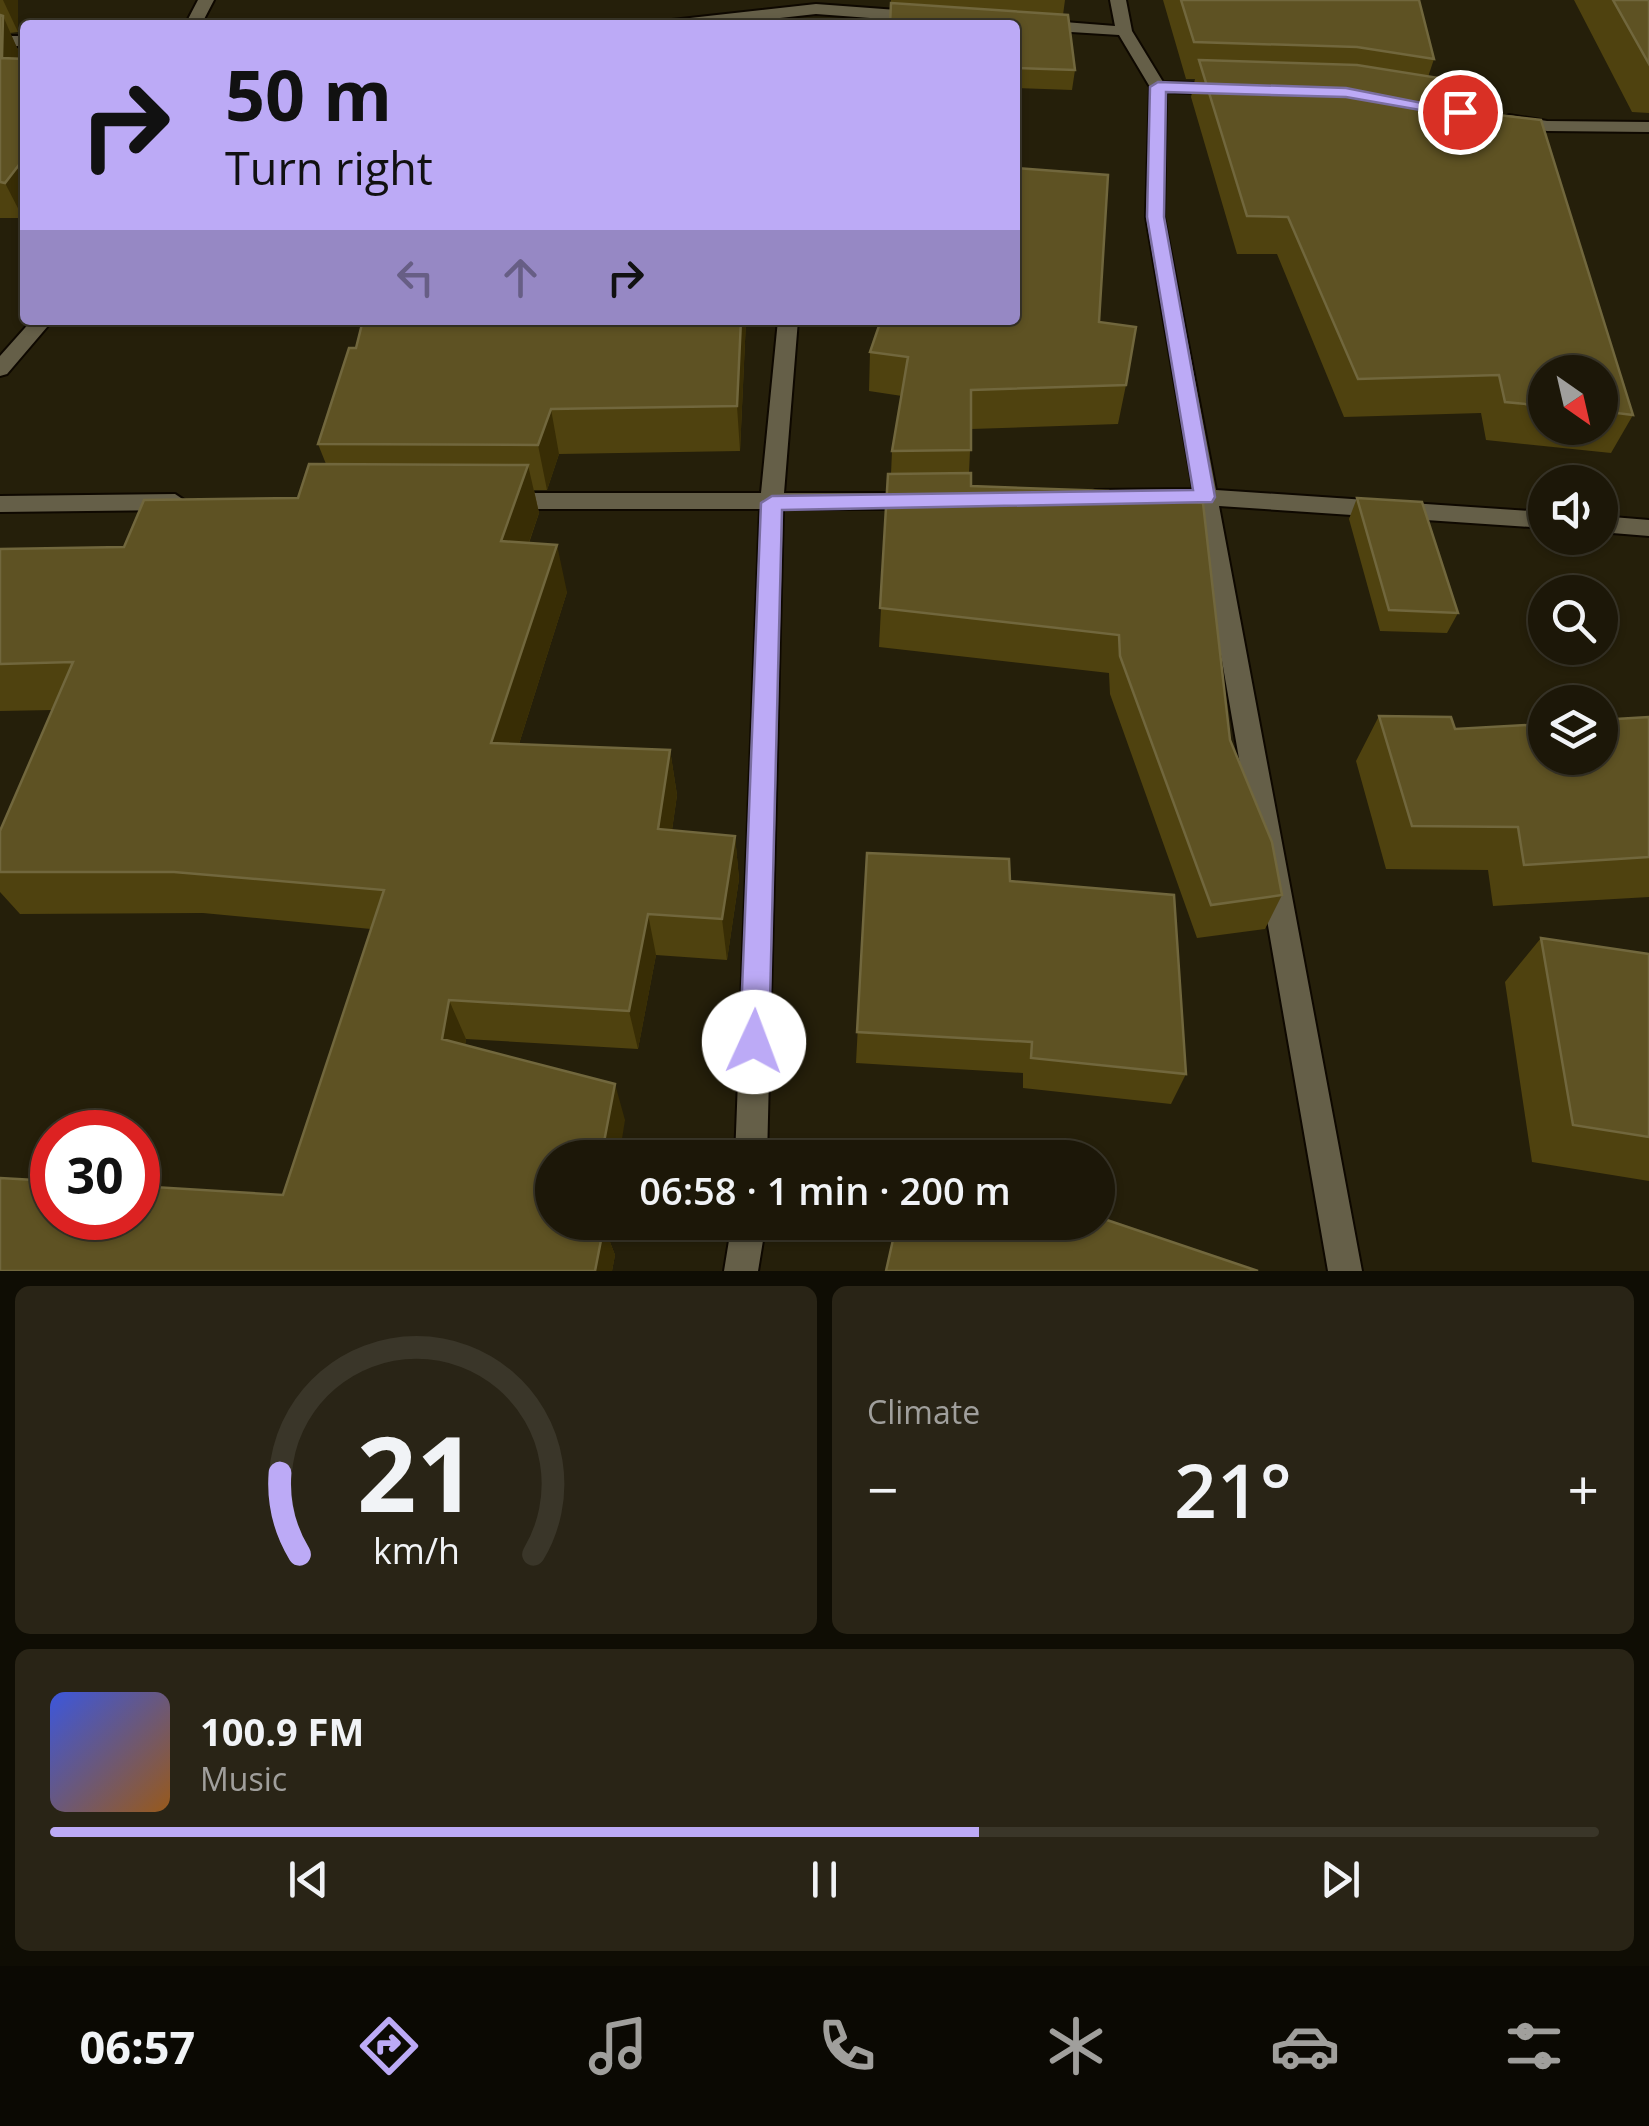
<!DOCTYPE html>
<html lang="en">
<head>
<meta charset="utf-8">
<style>
  :root { --surface:#1c1708; --page:#292416; --text:#f1f3f6; --muted:#a09f9c; --line:#3a3629; --accent:#bcaaf6 }
  body { margin:0; font-family:"Open Sans",sans-serif; background:var(--page); color:var(--text); height:100vh; display:flex; flex-direction:column; font-size:38px; white-space:nowrap }
  * { box-sizing:border-box; margin:0 }
  p { font-size:32px; color:var(--muted) }
  .icon { flex:none; width:55px; height:55px; fill:none; stroke:currentColor; stroke-width:2; stroke-linecap:round; stroke-linejoin:round }
  .map { position:relative; height:1271px; overflow:hidden }
  .panel { display:flex; flex-direction:column; gap:15px; padding:15px; background:#0f0d04; flex:1 }
  .panel>* { flex:none }
  .guide { position:absolute; left:20px; top:20px; width:1000px; height:305px; border-radius:10px; box-shadow:0 2px 8px #0004,0 0 0 2px var(--line); background:#bcaaf6; color:#111; overflow:hidden }
  .needle { width:65px; rotate:146deg }
  .fabs { position:absolute; left:1528px; top:355px; display:grid; gap:20px }
  .fabs a { display:grid; place-items:center; width:90px; height:90px; border-radius:50%; background:var(--surface); box-shadow:0 2px 8px #0004,0 0 0 2px var(--line); font-size:50px }
  .speed { position:absolute; left:30px; top:1110px; display:flex; gap:20px; font-size:50px; font-weight:700; text-align:center }
  .speed>* { display:grid; place-content:center; width:130px; height:130px; border-radius:50%; background:var(--surface); box-shadow:0 2px 8px #0004,0 0 0 2px var(--line); line-height:1 }
  .speed .limit { border:15px solid #d22; background:#fff; color:#111 }
  .pin { position:absolute; display:grid; place-items:center; width:85px; height:85px; color:#fff; margin:-42px; border:5px solid #fff; border-radius:50%; box-shadow:0 2px 10px #0007 }
  .me { position:absolute; width:110px; margin:-55px; rotate:2deg; stroke-linejoin:round; filter:drop-shadow(0 0 8px #0008) }
  .turn { display:flex; align-items:center; gap:35px; height:210px; padding:0 40px; font-size:45px }
  .turn .icon { width:130px; height:130px; stroke-width:2.5 }
  .turn b { display:block; font-size:70px; line-height:85px }
  .lanes { display:flex; align-items:center; height:95px; padding:0 40px; background:#0003; justify-content:center; gap:50px; direction:ltr }
  .lanes .off { opacity:.35 }
  .big { font-size:75px; font-weight:600; line-height:1.1 }
  .panel .widget { flex:1; display:flex; flex-direction:column; justify-content:center; gap:15px; min-width:0; padding:0 35px; border-radius:15px; background:var(--page) }
  .panel .dial { align-items:center; gap:0 }
  .dial svg { height:260px; overflow:visible; fill:none; stroke:var(--line); stroke-width:7; stroke-linecap:round; text-anchor:middle }
  .dial text { fill:var(--text); stroke:none }
  .song { display:flex; align-items:center; gap:30px }
  .cover { width:120px; height:120px; border-radius:15px; background:linear-gradient(135deg,hsl(230 70% 55%),hsl(30 70% 35%)) }
  .played { height:10px; border-radius:5px; background:linear-gradient(90deg,var(--accent) 60%,var(--line) 60%) }
  .keys { display:flex; justify-content:space-around; direction:ltr }
  .heat { display:flex; justify-content:space-between; align-items:center; font-size:55px; direction:ltr }
  .panel .tiles { flex:1; display:grid; gap:15px; grid-template-columns:1fr 1fr }
  .widget:last-child { grid-column:span 2 }
  .trip { position:absolute; left:535px; top:1140px; width:580px; height:100px; border-radius:50px; background:var(--surface); box-shadow:0 2px 8px #0004,0 0 0 2px var(--line); font-weight:600; line-height:100px; text-align:center }
  .menu { display:flex; height:160px; justify-content:space-around; align-items:center; background:#0b0903; color:var(--muted) }
  .menu .icon { width:70px; height:70px }
  .menu .selected { color:var(--accent) }
  .menu b { font-size:45px; color:var(--text) }
  .map>svg:first-child { display:block }
  .lines { fill:none; stroke-linecap:round; stroke-linejoin:round }
  .street-casing { stroke:#0e0800; stroke-width:4 }
  .street { fill:#655f48; fill-rule:evenodd }
  .wall { fill:#4f420f; fill-rule:evenodd }
  .shaded-wall { fill:#382d05 }
  .building { fill:#5e5223; stroke:#71673d; stroke-width:2.5 }
  .route { fill:#bcaaf6; stroke:#7a6ea0; stroke-width:2.5 }
</style>
</head>
<body>
<div class="map">
<svg width="1649" height="1271" viewBox="0 0 1649 1271">
  <rect width="100%" height="100%" fill="#251f0a"/>
  <g class="lines">
    <g class="street-casing">
      <path id="street" d="M 198,0 L 214,0 L 201,25 L 185,25 Z
        M 1110,0 L 1126,0 L 1132,31 L 1163,82 L 1227,84 L 1235,89 L 1227,94 L 1166,92 L 1164,217 L 1216,490 L 1545,512 L 1545,528 L 1219,506 L 1362,1271 L 1328,1271 L 1195,505 L 1095,506 L 1084,498 L 1095,490 L 1193,489 L 1146,217 L 1150,87 L 1119,35 L 1039,30 L 1031,25 L 1039,20 L 1115,26 Z
        M 816,4 L 924,12 L 932,17 L 924,22 L 816,14 L 715,25 L 664,25 L 672,20 Z
        M 0,36 L 25,36 L 25,46 L 0,46 Z
        M 1509,115 L 1547,121 L 1649,122 L 1649,132 L 1547,131 L 1503,124 L 1500,120 Z
        M 32,320 L 53,320 L 7,374 L 0,376 L 0,356 Z
        M 778,320 L 798,320 L 784,493 L 920,493 L 931,501 L 920,509 L 783,509 L 767,1158 L 735,1158 L 760,509 L 505,509 L 494,501 L 505,493 L 761,493 Z
        M 175,494 L 187,502 L 175,510 L 0,512 L 0,496 Z
        M 1600,516 L 1649,520 L 1649,536 L 1600,532 Z
        M 732,1222 L 766,1222 L 758,1271 L 724,1271 Z"/>
    </g>
    <use href="#street" class="street"/>
  </g>
  <path class="wall" d="M 0,0 L 18,0 L 18,32 L 10,33 L 18,50 L 18,58 L 25,59 L 25,216 L 23,218 L 0,218 Z
    M 891,0 L 1065,0 L 1063,15 L 1075,70 L 1072,90 L 1015,88 L 1015,25 L 890,25 Z
    M 1163,0 L 1419,0 L 1434,59 L 1428,77 L 1633,415 L 1611,453 L 1486,440 L 1481,413 L 1344,417 L 1277,254 L 1237,254 L 1191,97 L 1195,79 L 1186,79 ZM 1545,372 L 1600,372 L 1600,428 L 1545,428 Z
    M 1574,0 L 1649,0 L 1649,113 L 1632,112 Z
    M 746,320 L 740,451 L 559,454 L 547,490 L 534,490 L 539,513 L 529,543 L 567,592 L 519,744 L 670,750 L 677,795 L 672,830 L 735,836 L 739,879 L 727,960 L 656,955 L 638,1049 L 466,1039 L 465,1045 L 625,1120 L 552,1222 L 607,1222 L 605,1229 L 615,1255 L 612,1271 L 0,1271 L 283,1195 L 371,929 L 203,913 L 20,914 L 0,892 L 0,831 L 53,710 L 0,711 L 0,549 L 124,547 L 298,498 L 326,464 L 318,444 L 356,348 Z
    M 1099,322 L 1126,385 L 1118,424 L 971,429 L 969,473 L 971,486 L 1107,497 L 1230,740 L 1282,895 L 1265,929 L 1197,938 L 1110,694 L 1109,673 L 879,647 L 888,474 L 891,474 L 892,451 L 902,396 L 869,391 L 870,352 Z
    M 1357,498 L 1458,613 L 1447,633 L 1380,631 L 1349,519 Z
    M 1379,716 L 1455,729 L 1649,717 L 1649,897 L 1493,906 L 1488,870 L 1386,869 L 1356,761 Z
    M 867,853 L 1010,881 L 1186,1074 L 1171,1104 L 1023,1088 L 1023,1073 L 856,1063 Z
    M 1541,938 L 1649,954 L 1649,1181 L 1532,1162 L 1505,982 Z"/>
  <path class="shaded-wall" d="M 3,0 L 18,0 L 18,32 Z
    M 3,16 L 18,50 L 19,93 L 2,58 Z
    M 25,157 L 25,216 L 23,218 L 5,183 Z
    M 741,320 L 746,320 L 740,451 L 737,406 Z
    M 551,409 L 559,454 L 547,490 L 538,445 Z
    M 528,465 L 539,513 L 513,588 L 501,541 Z
    M 557,545 L 567,592 L 505,788 L 491,743 Z
    M 670,750 L 677,795 L 666,872 L 658,829 Z
    M 735,836 L 739,879 L 727,960 L 722,919 Z
    M 648,914 L 656,955 L 638,1049 L 629,1011 Z
    M 449,1000 L 466,1039 L 460,1076 L 442,1039 Z
    M 615,1084 L 625,1120 L 619,1158 L 601,1158 Z
    M 588,1222 L 607,1222 L 605,1229 L 615,1255 L 612,1271 L 595,1271 Z"/>
  <path class="building" d="M 1181,0 L 1419,0 L 1434,59 L 1357,47 L 1194,42 Z
    M 1613,0 L 1649,0 L 1649,64 Z
    M 891,3 L 1068,15 L 1075,70 L 1015,68 L 1015,25 L 890,25 Z
    M 0,15 L 3,16 L 2,58 L 25,59 L 25,157 L 5,183 L 0,182 Z
    M 1199,60 L 1357,65 L 1439,78 L 1447,109 L 1541,120 L 1633,415 L 1600,411 L 1600,372 L 1545,372 L 1545,406 L 1505,402 L 1499,375 L 1358,379 L 1288,217 L 1247,216 Z
    M 1015,168 L 1108,175 L 1099,322 L 1136,327 L 1126,385 L 971,390 L 971,450 L 892,451 L 908,357 L 870,352 L 881,320 L 1015,320 Z
    M 363,320 L 741,320 L 737,406 L 551,409 L 538,445 L 318,444 L 349,348 L 356,348 Z
    M 309,464 L 528,465 L 501,541 L 557,545 L 491,743 L 670,750 L 658,829 L 735,836 L 722,919 L 648,914 L 629,1011 L 449,1000 L 442,1039 L 615,1084 L 601,1158 L 552,1158 L 552,1222 L 588,1222 L 604,1225 L 595,1271 L 0,1271 L 0,1178 L 52,1181 L 52,1218 L 138,1218 L 138,1186 L 283,1195 L 384,890 L 174,872 L 0,872 L 0,831 L 73,662 L 0,664 L 0,549 L 124,547 L 144,500 L 298,498 Z
    M 971,473 L 971,486 L 1108,491 L 1107,497 L 1203,503 L 1230,740 L 1272,842 L 1282,895 L 1211,905 L 1120,656 L 1119,635 L 880,608 L 888,474 Z
    M 1357,498 L 1422,502 L 1458,613 L 1389,610 Z
    M 1379,716 L 1451,717 L 1455,729 L 1545,724 L 1545,758 L 1600,758 L 1600,720 L 1649,717 L 1649,857 L 1524,865 L 1518,827 L 1412,826 Z
    M 867,853 L 1009,859 L 1010,881 L 1174,895 L 1186,1074 L 1031,1058 L 1032,1042 L 857,1032 Z
    M 1541,938 L 1649,954 L 1649,1137 L 1573,1125 Z
    M 1098,1217 L 1258,1271 L 886,1271 L 897,1222 L 1098,1222 Z"/>
  <path class="route" d="M 1158,82 L 1346,88 L 1468,112 L 1460,117 L 1346,97 L 1166,92 L 1164,217 L 1215,497 L 1212,502 L 782,510 L 769,1042 L 765,1052 L 754,1055 L 744,1052 L 740,1042 L 761,503 L 772,496 L 1193,490 L 1147,217 L 1150,87 Z"/>
</svg>
<div class="fabs">
<a><svg class="needle" viewBox="-14 -14 28 28"><path d="M0-13l5 13h-10z" fill="#e53935"/><path d="M0 13l5-13h-10z" fill="#a09f9c"/></svg></a>
<a><svg class="icon" aria-label="sound" viewBox="0 0 24 24"><path d="M4 9h4l5-4v14l-5-4H4zM17 9q2 3 0 6"/></svg></a>
<a><svg class="icon" aria-label="search" viewBox="0 0 24 24"><circle cx="10" cy="10" r="6"/><path d="M15 15l6 6"/></svg></a>
<a><svg class="icon" aria-label="layers" viewBox="0 0 24 24"><path d="M12 4l9 5-9 5-9-5zM3 14l9 5 9-5"/></svg></a>
</div>
<div class="speed"><div class="limit">30</div></div>
<div class="pin" style="left:1460px;top:112px;background:#d93025"><svg class="icon" aria-label="arrive" viewBox="0 0 24 24"><path d="M6 21V4h12l-3 4 3 4H6"/></svg></div>
<svg class="me" style="left:754px;top:1042px" viewBox="-20 -20 40 40"><circle r="19" fill="#fff"/><path d="M0-13L10 11 0 6-10 11z" fill="#bcaaf6"/></svg>
<div class="trip">06:58 · 1 min · 200 m</div>
<div class="guide">
<div class="turn"><svg class="icon" aria-label="right" viewBox="0 0 24 24"><path d="M7 20v-9h11M14 6l5 5-5 5"/></svg><div><b>50 m</b>Turn right</div></div>
<div class="lanes"><svg class="icon off" aria-label="left" viewBox="0 0 24 24"><path d="M17 20v-9H6M10 6l-5 5 5 5"/></svg><svg class="icon off" aria-label="ahead" viewBox="0 0 24 24"><path d="M12 20V5M6 11l6-6 6 6"/></svg><svg class="icon" aria-label="right" viewBox="0 0 24 24"><path d="M7 20v-9h11M14 6l5 5-5 5"/></svg></div>
</div>
</div>
<section class="panel">
<div class="tiles">
<div class="widget dial"><svg viewBox="0 0 100 80">
<path d="M14 69A42 42 0 1 1 86 69"/>
<path d="M14 69A42 42 0 0 1 8 44" stroke="#bcaaf6"/>
<text x="50" y="56" font-size="32" font-weight="700">21</text>
<text x="50" y="72" font-size="11">km/h</text>
</svg></div>
<div class="widget"><p>Climate</p>
<div class="heat"><a>−</a><b class="big">21°</b><a>+</a></div>
</div>
<div class="widget">
<div class="song"><i class="cover"></i><div><b>100.9 FM</b><p>Music</p></div></div>
<div class="played"></div>
<div class="keys"><svg class="icon" aria-label="previous" viewBox="0 0 24 24"><path d="M18 5L8 12l10 7zM5 5v14"/></svg><svg class="icon" aria-label="pause" viewBox="0 0 24 24"><path d="M8 5v14M16 5v14"/></svg><svg class="icon" aria-label="next" viewBox="0 0 24 24"><path d="M6 5l10 7-10 7zM19 5v14"/></svg></div>
</div>
</div>
</section>
<nav class="menu">
<b>06:57</b>
<svg class="icon selected" aria-label="directions" viewBox="0 0 24 24"><path d="M12 3l9 9-9 9-9-9zM9 14v-3h6M13 9l2 2-2 2"/></svg>
<svg class="icon" aria-label="music" viewBox="0 0 24 24"><path d="M9 18V5l10-2v13"/><circle cx="6" cy="18" r="3"/><circle cx="16" cy="16" r="3"/></svg>
<svg class="icon" aria-label="phone" viewBox="0 0 24 24"><path d="M5 4h4l2 5-3 2q2 4 5 5l2-3 5 2v4C11 20 4 13 5 4z"/></svg>
<svg class="icon" aria-label="climate" viewBox="0 0 24 24"><path d="M12 3v18M4 7l16 10M4 17L20 7"/></svg>
<svg class="icon" aria-label="car" viewBox="0 0 24 24"><path d="M5 17H2v-5l4-1 3-4h7l3 4 3 1v5h-3M9 17h6M6 11h13"/><circle cx="7" cy="17" r="2"/><circle cx="17" cy="17" r="2"/></svg>
<svg class="icon" aria-label="filters" viewBox="0 0 24 24"><path d="M4 7h16M4 17h16"/><circle cx="9" cy="7" r="2"/><circle cx="15" cy="17" r="2"/></svg>
</nav>
</body>
</html>
